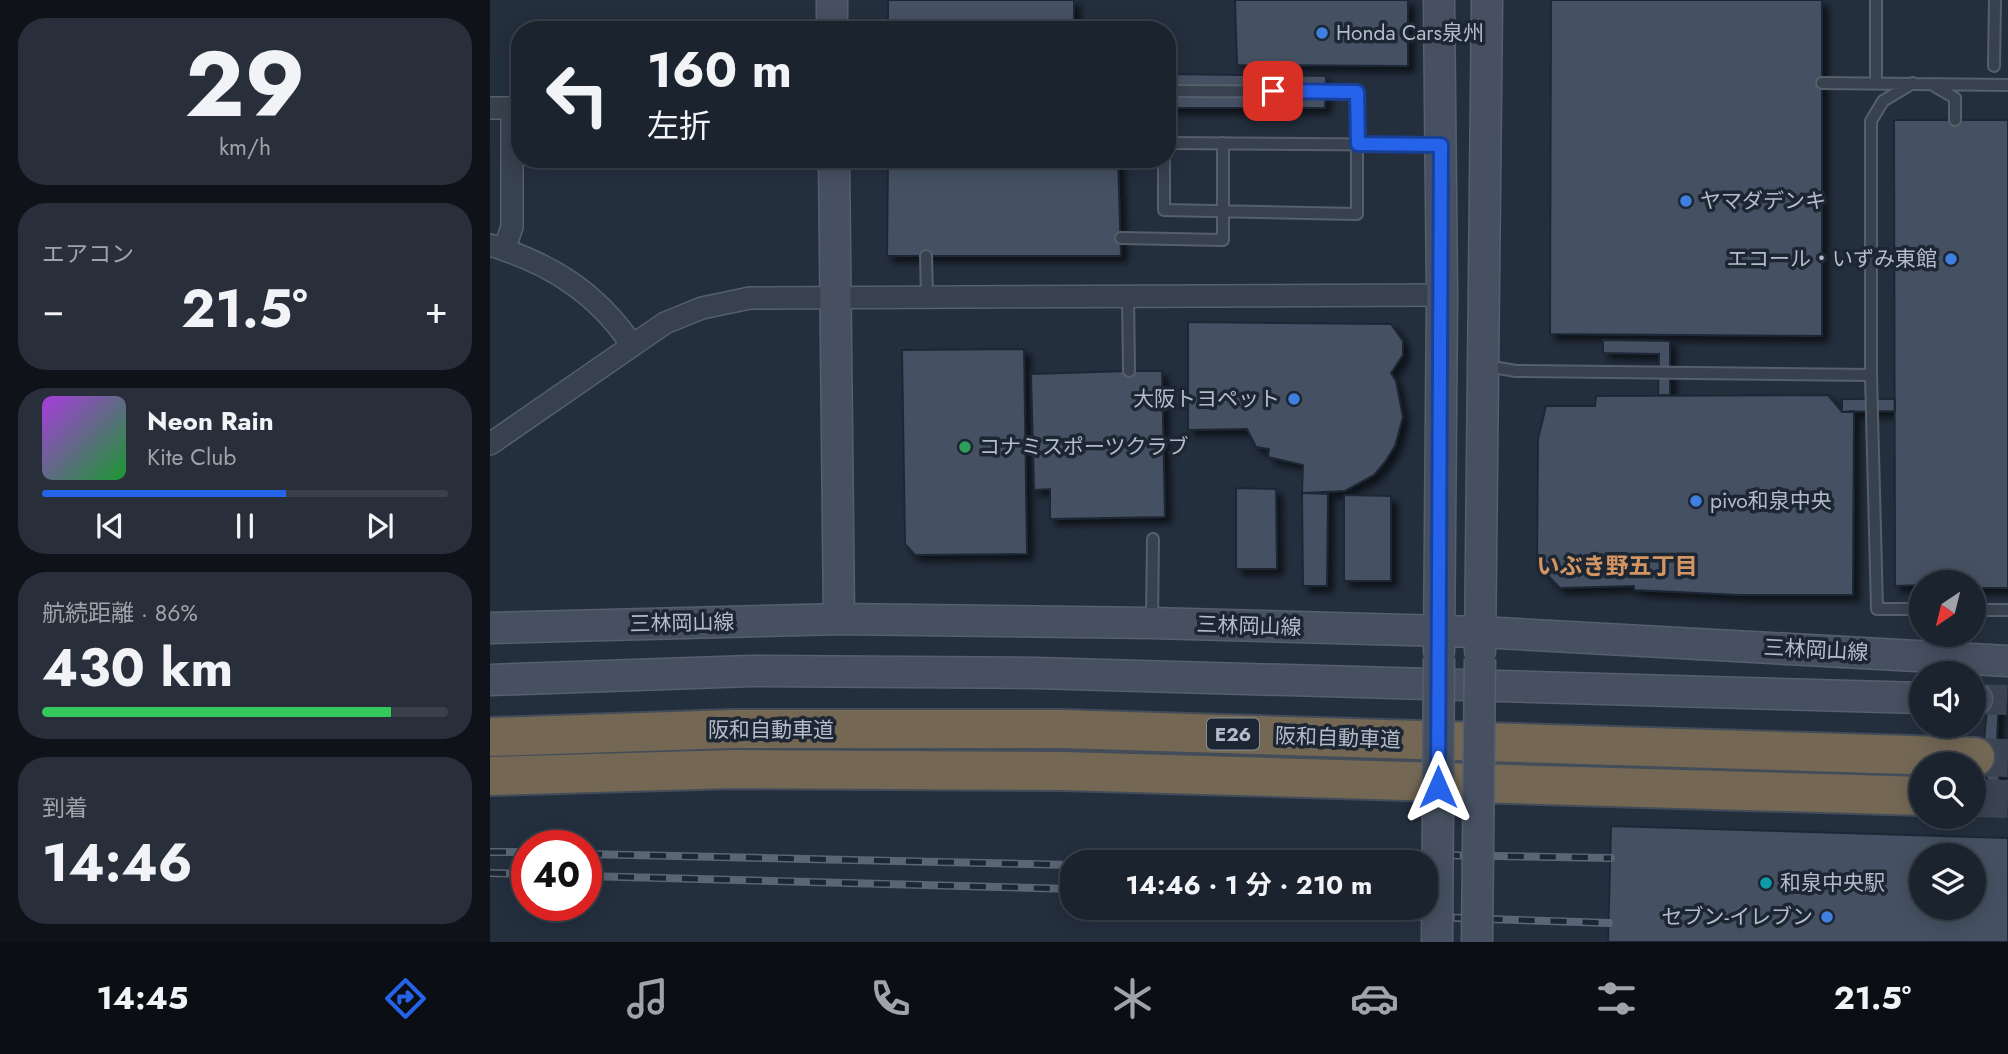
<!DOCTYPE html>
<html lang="ja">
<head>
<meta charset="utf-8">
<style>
  :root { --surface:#1b232e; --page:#282f3a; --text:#f1f3f6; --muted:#a0a4aa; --line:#39404a; --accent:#2563eb }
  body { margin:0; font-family:Jost,"Noto Sans JP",sans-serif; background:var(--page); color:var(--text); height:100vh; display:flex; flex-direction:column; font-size:26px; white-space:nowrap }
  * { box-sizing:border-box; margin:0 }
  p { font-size:23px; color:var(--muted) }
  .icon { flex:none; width:38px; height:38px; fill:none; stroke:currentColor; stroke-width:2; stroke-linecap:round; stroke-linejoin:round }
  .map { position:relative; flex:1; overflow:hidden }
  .details { display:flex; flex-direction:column; gap:18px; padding:18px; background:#0f1319; width:490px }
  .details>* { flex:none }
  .top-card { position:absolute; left:21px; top:21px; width:665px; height:147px; border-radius:28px; box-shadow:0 4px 18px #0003,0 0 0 2px var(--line); background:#1b232e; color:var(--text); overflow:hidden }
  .needle { width:46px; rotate:215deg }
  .buttons { position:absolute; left:1419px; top:570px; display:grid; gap:14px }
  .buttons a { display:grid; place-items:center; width:77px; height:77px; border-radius:50%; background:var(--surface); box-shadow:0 4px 18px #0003,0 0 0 2px var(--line); font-size:35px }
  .speed { position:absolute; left:21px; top:830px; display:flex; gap:14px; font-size:35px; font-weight:700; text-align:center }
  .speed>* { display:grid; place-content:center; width:91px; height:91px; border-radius:50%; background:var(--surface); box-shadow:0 4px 18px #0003,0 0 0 2px var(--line); line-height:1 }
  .speed .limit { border:10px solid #d22; background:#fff; color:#111 }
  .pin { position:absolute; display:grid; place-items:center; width:60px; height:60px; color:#fff; margin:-30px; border-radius:14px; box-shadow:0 4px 10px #0006 }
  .me { position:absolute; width:77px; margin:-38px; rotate:0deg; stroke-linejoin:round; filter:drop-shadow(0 0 5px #0008) }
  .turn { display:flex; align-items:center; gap:24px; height:147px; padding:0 21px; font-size:32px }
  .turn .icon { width:91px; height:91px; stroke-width:2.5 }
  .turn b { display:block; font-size:49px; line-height:60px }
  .big { font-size:52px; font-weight:700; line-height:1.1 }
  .details .tile { flex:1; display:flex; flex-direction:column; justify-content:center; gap:10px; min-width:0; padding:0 24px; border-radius:28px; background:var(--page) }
  .details .dial { align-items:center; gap:0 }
  .dial b { font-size:91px; line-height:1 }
  .song { display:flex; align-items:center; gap:21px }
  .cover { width:84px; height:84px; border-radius:10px; background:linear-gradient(135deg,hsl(280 70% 55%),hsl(130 70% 35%)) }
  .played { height:7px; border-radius:4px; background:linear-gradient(90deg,var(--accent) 60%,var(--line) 60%) }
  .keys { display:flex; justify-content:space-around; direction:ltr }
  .heat { display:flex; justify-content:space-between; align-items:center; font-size:38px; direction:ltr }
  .charge { height:10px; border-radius:5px; background:linear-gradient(90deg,#34c759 86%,var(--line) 0) }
  .trip { position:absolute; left:570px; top:850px; width:378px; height:70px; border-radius:28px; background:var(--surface); box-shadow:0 4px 18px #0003,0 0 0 2px var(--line); font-weight:700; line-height:70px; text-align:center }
  .tab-bar { display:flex; height:112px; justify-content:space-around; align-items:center; background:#0b0e12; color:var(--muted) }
  .tab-bar .icon { width:49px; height:49px }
  .tab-bar .current { color:var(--accent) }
  .tab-bar b { font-size:32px; color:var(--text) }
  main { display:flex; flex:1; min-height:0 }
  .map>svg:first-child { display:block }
  .building { fill:#455162; stroke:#1f2835; stroke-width:2; fill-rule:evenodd; filter:url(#shadow) }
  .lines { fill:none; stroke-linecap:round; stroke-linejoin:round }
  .secondary-tunnel { stroke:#3a4453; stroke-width:30; stroke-dasharray:30 15; stroke-linecap:butt }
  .highway-tunnel { stroke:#3a4453; stroke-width:38; stroke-dasharray:38 19; stroke-linecap:butt }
  .lane-casing { stroke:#565f6c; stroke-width:14 }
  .street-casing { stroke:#565f6c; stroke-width:24 }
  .secondary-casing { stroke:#565f6c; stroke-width:33 }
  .highway-casing { stroke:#434c59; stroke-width:42 }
  .lane { stroke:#38414e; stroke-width:10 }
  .street { stroke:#38414e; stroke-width:21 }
  .secondary { stroke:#465061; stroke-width:30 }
  .highway { stroke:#746855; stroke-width:38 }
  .rail-casing { stroke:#5a6575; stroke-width:8 }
  .rail { stroke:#1d2633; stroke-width:5; stroke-dasharray:16; stroke-linecap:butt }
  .secondary-bridge-casing { stroke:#565f6c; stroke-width:33; stroke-linecap:butt }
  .secondary-bridge { stroke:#465061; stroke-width:30 }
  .route-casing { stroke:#184099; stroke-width:18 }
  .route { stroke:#2563eb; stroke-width:12 }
  .shop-dot { fill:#3f7fe0; stroke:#1d2633; stroke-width:2.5 }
  .leisure-dot { fill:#2e9e5b; stroke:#1d2633; stroke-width:2.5 }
  .culture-dot { fill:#0f9aa8; stroke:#1d2633; stroke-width:2.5 }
  .labels { text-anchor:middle; stroke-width:7; stroke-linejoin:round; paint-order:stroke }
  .shield { fill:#1d2633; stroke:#878f9c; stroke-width:2 }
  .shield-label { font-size:19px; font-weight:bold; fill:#b4bcc9 }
  .poi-label { font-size:21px; fill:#b4bcc9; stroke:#1d2633; text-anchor:start }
  .street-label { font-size:21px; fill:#b4bcc9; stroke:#1d2633 }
  .neighbourhood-label { font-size:23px; font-weight:bold; fill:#d59563; stroke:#1d2633 }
</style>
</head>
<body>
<main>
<section class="details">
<div class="tile dial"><b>29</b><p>km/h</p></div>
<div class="tile"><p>エアコン</p>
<div class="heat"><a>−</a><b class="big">21.5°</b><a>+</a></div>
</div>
<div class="tile">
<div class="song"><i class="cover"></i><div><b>Neon Rain</b><p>Kite Club</p></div></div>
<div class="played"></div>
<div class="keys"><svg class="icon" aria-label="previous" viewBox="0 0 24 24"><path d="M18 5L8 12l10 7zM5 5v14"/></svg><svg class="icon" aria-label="pause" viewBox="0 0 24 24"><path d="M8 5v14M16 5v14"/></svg><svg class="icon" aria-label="next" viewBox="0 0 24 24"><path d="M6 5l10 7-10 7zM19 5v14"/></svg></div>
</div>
<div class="tile"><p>航続距離 · 86%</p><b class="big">430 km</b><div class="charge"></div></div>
<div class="tile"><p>到着</p><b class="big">14:46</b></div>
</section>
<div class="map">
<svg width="1518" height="942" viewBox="0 0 1518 942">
  <defs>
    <filter id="shadow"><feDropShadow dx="6" dy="6" stdDeviation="3.5" flood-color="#0009"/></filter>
  </defs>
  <rect width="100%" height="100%" fill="#242f3e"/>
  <path class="building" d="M 398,0 L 584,0 L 584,30 L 398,30 Z
    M 745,0 L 918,0 L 918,66 L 747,65 Z
    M 1061,0 L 1332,0 L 1332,336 L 1060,334 Z
    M 677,74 L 836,76 L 835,108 L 677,108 Z
    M 1404,120 L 1518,120 L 1518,588 L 1484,588 L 1484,583 L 1405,586 Z
    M 398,159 L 628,159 L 631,256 L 397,256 Z
    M 698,322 L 901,324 L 913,341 L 913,355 L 901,373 L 906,381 L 913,417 L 905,446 L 895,462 L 884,475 L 855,491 L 812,493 L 813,465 L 778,457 L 779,449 L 766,447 L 757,429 L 698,430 Z
    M 1113,340 L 1180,341 L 1180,395 L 1168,395 L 1169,354 L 1113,353 Z
    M 534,349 L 537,554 L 425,555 L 415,544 L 412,350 Z
    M 639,371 L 672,371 L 675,517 L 560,519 L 560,489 L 544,490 L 541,374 Z
    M 1338,395 L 1352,412 L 1364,411 L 1363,595 L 1250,595 L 1144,590 L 1144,586 L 1070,588 L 1047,564 L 1048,439 L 1056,406 L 1105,406 L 1106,396 Z
    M 1352,399 L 1405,399 L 1405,411 L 1352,412 Z
    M 746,488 L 786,489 L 787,569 L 746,569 Z
    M 812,493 L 838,494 L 837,586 L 813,586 Z
    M 854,495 L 901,496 L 901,581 L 854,581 Z
    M 1498,695 L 1509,696 L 1506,762 L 1509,778 L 1518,794 L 1518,812 L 1503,796 L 1492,765 Z
    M 1121,826 L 1518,838 L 1518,942 L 1118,942 ZM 1432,856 L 1484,856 L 1484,908 L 1432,908 Z"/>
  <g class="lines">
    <path class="secondary-tunnel" d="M 1487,699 L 1518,700"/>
    <path class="highway-tunnel" d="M 1485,757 L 1518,758
      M 1484,798 L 1518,799"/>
    <g class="lane-casing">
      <path id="lane" d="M 1386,0 L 1386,83
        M 1504,66 L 1505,0
        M 1332,83 L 1518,85
        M 1423,83 L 1393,101 L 1381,121 L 1381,375 L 1387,609 L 1432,609
        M 1441,84 L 1465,98 L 1465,120
        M 677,143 L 948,145
        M 674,159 L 674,210 L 867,214 L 867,92 L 677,91
        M 631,238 L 733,240 L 733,143
        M 436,256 L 437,296
        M 638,295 L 639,371
        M 997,366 L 1026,371 L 1381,375
        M 1484,610 L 1518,610
        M 662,620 L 663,539"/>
    </g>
    <g class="street-casing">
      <path id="street" d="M 0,108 L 22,108 L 22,227 L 14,250
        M 0,245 C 61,264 106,292 142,345
        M 0,444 L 175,323 L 212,308 L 260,298 L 952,295"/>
    </g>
    <g class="secondary-casing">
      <path id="secondary" d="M 342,0 L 342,30
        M 344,159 L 349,619
        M 0,628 L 349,619 L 662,623 L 990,632 L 1518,661
        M 949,651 L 952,295 L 949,0
        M 990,651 L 997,0
        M 0,680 L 261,671 L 546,673 L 1432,698
        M 1484,699 L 1487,699"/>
    </g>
    <g class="highway-casing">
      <path id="highway" d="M 0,737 L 243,729 L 571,729 L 1485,757
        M 0,776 L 244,769 L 573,771 L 1432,796"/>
    </g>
    <use href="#lane" class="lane"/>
    <use href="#street" class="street"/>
    <use href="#secondary" class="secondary"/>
    <use href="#highway" class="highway"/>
    <g class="rail-casing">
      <path id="rail" d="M 0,852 L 37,852
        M 96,854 L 583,865
        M 666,863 L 879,854 L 1121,858
        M 0,873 L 37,874
        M 96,876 L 583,889
        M 805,908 L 880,915 L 1119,923"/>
    </g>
    <use href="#rail" class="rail"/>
    <g class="secondary-bridge-casing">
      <path id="secondary-bridge" d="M 947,942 L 949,658
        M 987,942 L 990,659"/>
    </g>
    <use href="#secondary-bridge" class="secondary-bridge"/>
  </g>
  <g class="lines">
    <g class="route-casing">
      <path id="route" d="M 783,91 L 867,92 L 868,144 L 951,145 L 948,787"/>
    </g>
    <use href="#route" class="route"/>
  </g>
  <g class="shop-dot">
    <circle cx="832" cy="33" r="7"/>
    <circle cx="1196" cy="201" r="7"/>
    <circle cx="1461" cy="259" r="7"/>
    <circle cx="804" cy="399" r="7"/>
    <circle cx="1206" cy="501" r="7"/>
    <circle cx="1337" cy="917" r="7"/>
  </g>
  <circle class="leisure-dot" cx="475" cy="447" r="7"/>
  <circle class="culture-dot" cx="1276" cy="883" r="7"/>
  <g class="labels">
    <rect class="shield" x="717" y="718.5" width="52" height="31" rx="5"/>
    <g class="shield-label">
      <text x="743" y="741">E26</text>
    </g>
    <g class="poi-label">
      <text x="846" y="40">Honda Cars泉州</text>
      <text x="1210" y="208">ヤマダデンキ</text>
      <text x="1447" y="266" text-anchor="end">エコール・いずみ東館</text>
      <text x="790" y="406" text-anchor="end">大阪トヨペット</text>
      <text x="489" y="454">コナミスポーツクラブ</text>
      <text x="1220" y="508">pivo和泉中央</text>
      <text x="1290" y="890">和泉中央駅</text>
      <text x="1323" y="924" text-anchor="end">セブン-イレブン</text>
    </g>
    <g class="street-label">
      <text transform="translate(192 623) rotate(-1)" y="7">三林岡山線</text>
      <text transform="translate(759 626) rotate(2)" y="7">三林岡山線</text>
      <text transform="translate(1326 650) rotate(3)" y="7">三林岡山線</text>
      <text x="281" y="737">阪和自動車道</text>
      <text transform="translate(848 738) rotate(2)" y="7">阪和自動車道</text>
    </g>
    <g class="neighbourhood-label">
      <text x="1127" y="574">いぶき野五丁目</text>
    </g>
  </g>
</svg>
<div class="buttons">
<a><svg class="needle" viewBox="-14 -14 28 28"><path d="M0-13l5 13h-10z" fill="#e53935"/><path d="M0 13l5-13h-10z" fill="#a0a4aa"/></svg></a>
<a><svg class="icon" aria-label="sound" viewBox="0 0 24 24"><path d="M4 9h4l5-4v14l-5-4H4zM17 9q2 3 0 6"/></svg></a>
<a><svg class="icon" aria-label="search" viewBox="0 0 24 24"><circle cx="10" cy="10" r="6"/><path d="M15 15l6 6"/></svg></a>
<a><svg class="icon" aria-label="layers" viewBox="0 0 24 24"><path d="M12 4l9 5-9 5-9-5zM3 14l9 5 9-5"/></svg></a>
</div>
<div class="speed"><div class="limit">40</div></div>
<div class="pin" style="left:783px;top:91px;background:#d93025"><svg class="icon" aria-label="arrive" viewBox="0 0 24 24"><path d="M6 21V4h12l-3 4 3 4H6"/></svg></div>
<svg class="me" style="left:948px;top:787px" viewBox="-20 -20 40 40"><path d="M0-17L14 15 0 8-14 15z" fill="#2563eb" stroke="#fff" stroke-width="4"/></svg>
<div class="trip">14:46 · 1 分 · 210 m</div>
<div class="top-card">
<div class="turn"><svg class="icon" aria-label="left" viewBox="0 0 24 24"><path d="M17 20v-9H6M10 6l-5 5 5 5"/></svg><div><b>160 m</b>左折</div></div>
</div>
</div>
</main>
<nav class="tab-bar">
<b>14:45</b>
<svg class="icon current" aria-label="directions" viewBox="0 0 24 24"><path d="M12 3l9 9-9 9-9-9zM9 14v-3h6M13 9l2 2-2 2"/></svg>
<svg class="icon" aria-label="music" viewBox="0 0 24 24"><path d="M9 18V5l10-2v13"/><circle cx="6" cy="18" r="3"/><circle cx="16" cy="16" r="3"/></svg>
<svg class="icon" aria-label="phone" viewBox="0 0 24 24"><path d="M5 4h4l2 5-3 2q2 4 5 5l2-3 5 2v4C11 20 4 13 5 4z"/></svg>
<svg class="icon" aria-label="climate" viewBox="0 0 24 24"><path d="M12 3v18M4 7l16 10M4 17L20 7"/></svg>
<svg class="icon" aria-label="car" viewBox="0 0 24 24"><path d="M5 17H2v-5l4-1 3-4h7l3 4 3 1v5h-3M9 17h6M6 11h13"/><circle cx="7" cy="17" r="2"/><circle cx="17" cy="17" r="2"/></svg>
<svg class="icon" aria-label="filters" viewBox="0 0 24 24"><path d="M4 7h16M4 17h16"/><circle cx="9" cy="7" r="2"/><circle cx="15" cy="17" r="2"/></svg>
<b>21.5°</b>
</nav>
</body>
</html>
